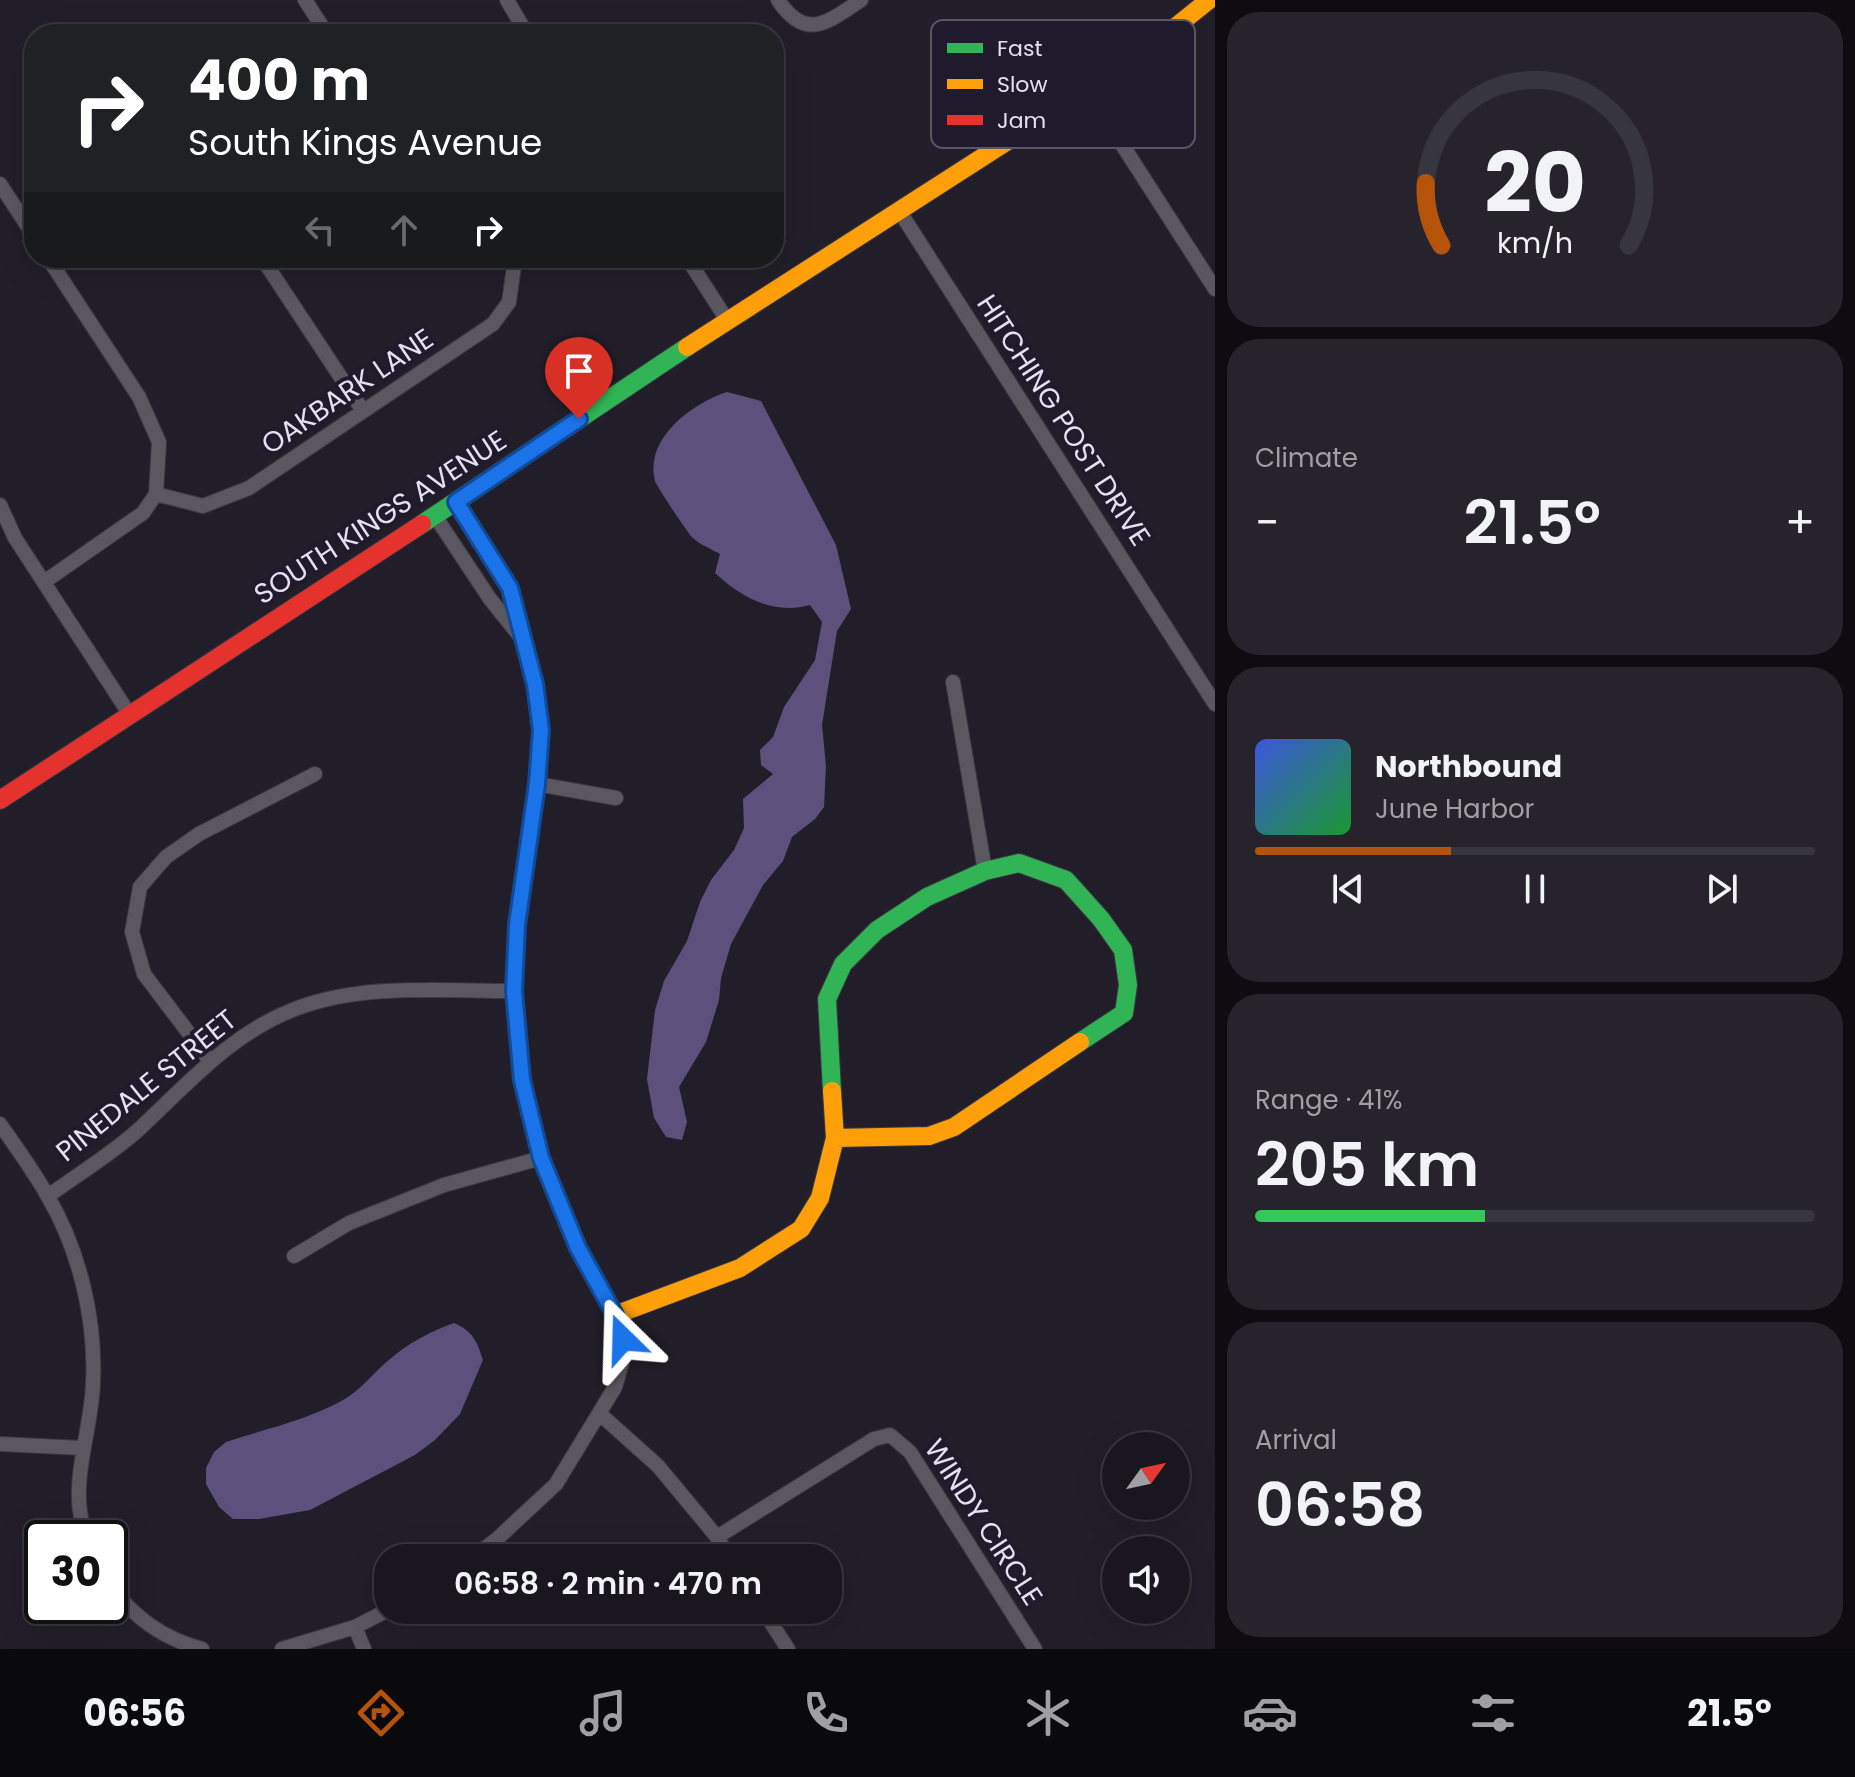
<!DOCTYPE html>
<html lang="en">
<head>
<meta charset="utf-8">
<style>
  :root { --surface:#19161f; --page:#26232c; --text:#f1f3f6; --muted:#9f9fa4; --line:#37353d; --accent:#b45309 }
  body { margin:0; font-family:Poppins,sans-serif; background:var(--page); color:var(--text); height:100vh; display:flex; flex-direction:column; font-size:30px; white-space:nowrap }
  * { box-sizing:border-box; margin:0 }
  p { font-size:26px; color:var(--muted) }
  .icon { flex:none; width:44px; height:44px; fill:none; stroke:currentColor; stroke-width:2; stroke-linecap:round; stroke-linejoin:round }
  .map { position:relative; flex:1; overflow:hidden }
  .panel { display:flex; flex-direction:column; gap:12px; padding:12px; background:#0e0c11; width:640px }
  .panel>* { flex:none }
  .guide { position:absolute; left:24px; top:24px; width:760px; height:244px; border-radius:32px; box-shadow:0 8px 32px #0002,0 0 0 2px var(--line); background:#202124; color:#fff; overflow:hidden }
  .needle { width:52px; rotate:57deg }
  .fabs { position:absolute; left:1102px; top:1432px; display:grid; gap:16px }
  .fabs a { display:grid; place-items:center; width:88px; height:88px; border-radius:50%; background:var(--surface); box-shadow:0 8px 32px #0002,0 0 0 2px var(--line); font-size:40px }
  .speed { position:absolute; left:24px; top:1520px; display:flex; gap:16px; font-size:40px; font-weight:700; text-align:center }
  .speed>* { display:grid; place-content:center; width:104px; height:104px; border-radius:50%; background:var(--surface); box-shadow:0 8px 32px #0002,0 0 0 2px var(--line); line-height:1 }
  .speed .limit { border:4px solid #111; border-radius:12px; background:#fff; color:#111 }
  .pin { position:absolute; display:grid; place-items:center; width:68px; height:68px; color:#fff; margin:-82px -34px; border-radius:50% 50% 50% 0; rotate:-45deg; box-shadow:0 0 8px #0007 }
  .pin .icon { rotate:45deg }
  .me { position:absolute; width:88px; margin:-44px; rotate:338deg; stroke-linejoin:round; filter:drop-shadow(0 0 6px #0008) }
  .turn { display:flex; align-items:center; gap:28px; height:168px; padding:0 32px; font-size:36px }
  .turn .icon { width:104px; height:104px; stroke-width:2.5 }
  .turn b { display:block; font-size:56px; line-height:68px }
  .lanes { display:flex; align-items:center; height:76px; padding:0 32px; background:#0003; justify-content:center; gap:40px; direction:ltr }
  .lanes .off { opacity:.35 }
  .big { font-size:60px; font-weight:600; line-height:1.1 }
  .panel .tile { flex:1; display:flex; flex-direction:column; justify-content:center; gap:12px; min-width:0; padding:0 28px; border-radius:32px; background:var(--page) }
  .panel .dial { align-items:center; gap:0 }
  .dial svg { height:208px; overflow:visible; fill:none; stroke:var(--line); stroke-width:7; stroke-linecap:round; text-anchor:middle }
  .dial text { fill:var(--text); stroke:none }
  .song { display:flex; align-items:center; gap:24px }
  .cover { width:96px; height:96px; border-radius:12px; background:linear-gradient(135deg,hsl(230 70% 55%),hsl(130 70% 35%)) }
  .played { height:8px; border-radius:4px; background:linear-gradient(90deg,var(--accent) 35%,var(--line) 35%) }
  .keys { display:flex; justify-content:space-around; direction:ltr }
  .heat { display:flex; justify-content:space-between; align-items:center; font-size:44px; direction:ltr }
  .charge { height:12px; border-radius:6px; background:linear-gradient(90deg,#34c759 41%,var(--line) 0) }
  .trip { position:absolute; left:374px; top:1544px; width:468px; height:80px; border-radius:32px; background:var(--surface); box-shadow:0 8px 32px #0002,0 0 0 2px var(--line); font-weight:600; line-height:80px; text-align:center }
  .menu { display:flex; height:128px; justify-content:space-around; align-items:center; background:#0a090c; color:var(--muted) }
  .menu .icon { width:56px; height:56px }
  .menu .on { color:var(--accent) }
  .menu b { font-size:36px; color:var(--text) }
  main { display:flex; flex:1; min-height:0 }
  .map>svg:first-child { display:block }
  .water { fill:#5d507c }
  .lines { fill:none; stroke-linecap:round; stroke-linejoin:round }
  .street-casing { stroke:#3a3841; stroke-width:16 }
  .fast-casing { stroke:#3a3841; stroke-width:20 }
  .slow-casing { stroke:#3a3841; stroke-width:20 }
  .jam-casing { stroke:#3a3841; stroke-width:20 }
  .street { stroke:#5a5760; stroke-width:14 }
  .fast { stroke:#30b455; stroke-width:18 }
  .slow { stroke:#ff9f0a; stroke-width:18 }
  .jam { stroke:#e5322d; stroke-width:18 }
  .route-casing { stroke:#114b97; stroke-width:20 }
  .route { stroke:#1a73e8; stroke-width:14 }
  .labels { text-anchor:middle; stroke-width:8; stroke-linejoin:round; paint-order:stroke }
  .street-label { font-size:28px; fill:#e4e1ee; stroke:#201a2d }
  .key { fill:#201a2d; stroke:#5b5667; stroke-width:2 }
  .key-label { font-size:22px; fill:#e4e1ee }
</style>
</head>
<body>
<main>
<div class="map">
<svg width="1215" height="1649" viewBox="0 0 1215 1649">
  <rect width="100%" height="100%" fill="#211e29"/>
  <path class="water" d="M 727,392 L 761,401 L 836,545 L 851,609 L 837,631 L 822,725 L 826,766 L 824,807 L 815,819 L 792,837 L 783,861 L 763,885 L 731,944 L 721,978 L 719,1000 L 706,1042 L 679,1087 L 687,1122 L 682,1140 L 666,1137 L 654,1118 L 647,1079 L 655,1010 L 664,981 L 687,941 L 700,902 L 711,880 L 734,850 L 744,828 L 743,799 L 773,774 L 761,765 L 760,750 L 773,737 L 784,707 L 815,660 L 822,622 L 810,605 C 773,615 742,598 715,573 L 720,554 C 712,549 700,545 693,538 C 688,534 656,485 655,481 C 644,438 693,403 727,392 Z
    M 454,1323 C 473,1331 477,1342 483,1360 L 460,1414 L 435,1440 L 415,1455 L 310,1510 L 259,1519 L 233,1519 L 219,1507 L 206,1484 L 206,1468 L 214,1452 L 226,1442 C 265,1429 308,1420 343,1400 C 362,1389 373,1373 390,1359 C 407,1344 433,1330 454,1323 Z"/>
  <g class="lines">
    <g class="street-casing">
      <path id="street" d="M 305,0 L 327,34
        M 507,0 L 527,34
        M 778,0 C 806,42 828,22 861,0
        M 1087,90 L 1215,289
        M 0,184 L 34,236
        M 900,212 L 1215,704
        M 262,258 L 363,411
        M 687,258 L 727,320
        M 156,494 L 203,506 L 249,488 L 493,324 L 509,302 L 515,259
        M 456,502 L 510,588 L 535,684 L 541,730 L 537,784 L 517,925 L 514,991 L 522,1080 L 541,1158 L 578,1248 L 615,1315 L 623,1339 L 622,1363 L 615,1387 L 556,1484 L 497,1539 L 472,1558
        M 0,505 L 15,538 L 130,715
        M 435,516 L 490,599 L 519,635
        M 44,582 L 143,513 L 156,494 L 159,442 L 139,397 L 48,258
        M 953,682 L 985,871
        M 537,784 L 616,798
        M 210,1061 L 144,974 L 132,932 L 140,887 L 166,857 L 199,834 L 315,774
        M 0,1124 C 16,1147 33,1170 47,1195 C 79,1249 96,1319 93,1382 C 92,1434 66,1487 87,1538
        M 48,1196 C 77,1175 110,1155 137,1131 C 186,1086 231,1033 295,1009 C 363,983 442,991 514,991
        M 294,1256 L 349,1223 L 444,1185 L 541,1158
        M 600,1414 L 658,1466 L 717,1537 L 730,1558
        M 0,1444 L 82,1448
        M 717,1537 L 874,1439 L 890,1435 L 910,1452 L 1035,1649
        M 110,1586 C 135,1618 162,1638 202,1649
        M 763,1610 L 788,1649
        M 355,1627 L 364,1649
        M 282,1649 L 355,1627 L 388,1610"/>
    </g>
    <g class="fast-casing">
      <path id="fast" d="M 422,524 L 687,347
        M 832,1091 L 827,999 L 843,964 L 877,930 L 927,897 L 985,871 L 1019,863 L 1066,880 L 1101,919 L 1123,950 L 1128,985 L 1124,1013 L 1080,1042"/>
    </g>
    <g class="slow-casing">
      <path id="slow" d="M 687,347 L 1087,90 L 1153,45 L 1209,0
        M 835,1138 L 929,1136 L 954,1127 L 1080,1042
        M 615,1315 L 740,1268 L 801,1229 L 820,1198 L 835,1138 L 832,1091"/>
    </g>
    <g class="jam-casing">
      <path id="jam" d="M 0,800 L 422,524"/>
    </g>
    <use href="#street" class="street"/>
    <use href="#fast" class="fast"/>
    <use href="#slow" class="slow"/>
    <use href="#jam" class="jam"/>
  </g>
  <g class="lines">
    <g class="route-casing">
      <path id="route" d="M 579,419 L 456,502 L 510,588 L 535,684 L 541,730 L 537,784 L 517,925 L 514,991 L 522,1080 L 541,1158 L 578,1248 L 615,1315 L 623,1339"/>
    </g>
    <use href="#route" class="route"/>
  </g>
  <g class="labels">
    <g class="street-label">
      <text transform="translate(347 391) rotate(-34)" y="10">OAKBARK LANE</text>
      <text transform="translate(1064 420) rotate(57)" y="10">HITCHING POST DRIVE</text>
      <text transform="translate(380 517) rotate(-33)" y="10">SOUTH KINGS AVENUE</text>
      <text transform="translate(146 1085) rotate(-39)" y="10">PINEDALE STREET</text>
      <text transform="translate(984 1522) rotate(57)" y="10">WINDY CIRCLE</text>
    </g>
  </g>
  <rect x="931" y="20" width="264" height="128" rx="12" class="key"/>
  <rect x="947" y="43" width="36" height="10" fill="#30b455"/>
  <rect x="947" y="79" width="36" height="10" fill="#ff9f0a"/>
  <rect x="947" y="115" width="36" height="10" fill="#e5322d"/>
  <g class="key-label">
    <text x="997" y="56">Fast</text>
    <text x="997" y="92">Slow</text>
    <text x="997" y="128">Jam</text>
  </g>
</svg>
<div class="fabs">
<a><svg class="needle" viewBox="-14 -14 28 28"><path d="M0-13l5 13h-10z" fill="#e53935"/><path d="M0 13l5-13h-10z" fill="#9f9fa4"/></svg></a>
<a><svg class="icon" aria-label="sound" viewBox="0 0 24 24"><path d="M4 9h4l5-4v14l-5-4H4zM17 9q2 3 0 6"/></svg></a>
</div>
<div class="speed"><div class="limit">30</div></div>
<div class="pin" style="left:579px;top:419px;background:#d93025"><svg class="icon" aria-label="arrive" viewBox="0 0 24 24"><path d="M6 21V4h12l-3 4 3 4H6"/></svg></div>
<svg class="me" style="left:623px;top:1339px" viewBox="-20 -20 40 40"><path d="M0-17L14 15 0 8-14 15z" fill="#1a73e8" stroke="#fff" stroke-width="4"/></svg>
<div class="trip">06:58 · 2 min · 470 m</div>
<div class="guide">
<div class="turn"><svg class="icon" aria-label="right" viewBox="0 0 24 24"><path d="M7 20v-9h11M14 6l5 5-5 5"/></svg><div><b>400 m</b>South Kings Avenue</div></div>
<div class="lanes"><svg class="icon off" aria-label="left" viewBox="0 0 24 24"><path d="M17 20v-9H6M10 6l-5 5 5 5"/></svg><svg class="icon off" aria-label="ahead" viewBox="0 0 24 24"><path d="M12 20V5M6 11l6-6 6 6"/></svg><svg class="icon" aria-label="right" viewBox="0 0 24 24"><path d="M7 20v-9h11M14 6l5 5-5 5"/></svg></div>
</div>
</div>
<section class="panel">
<div class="tile dial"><svg viewBox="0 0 100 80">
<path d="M14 69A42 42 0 1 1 86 69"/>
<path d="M14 69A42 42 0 0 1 8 45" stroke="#b45309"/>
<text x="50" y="56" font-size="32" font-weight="700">20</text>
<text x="50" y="72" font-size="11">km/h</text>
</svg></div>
<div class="tile"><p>Climate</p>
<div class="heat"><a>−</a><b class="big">21.5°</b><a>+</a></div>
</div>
<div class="tile">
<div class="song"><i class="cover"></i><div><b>Northbound</b><p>June Harbor</p></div></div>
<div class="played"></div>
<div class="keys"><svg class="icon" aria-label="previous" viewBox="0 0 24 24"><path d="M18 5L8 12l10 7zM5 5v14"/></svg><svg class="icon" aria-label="pause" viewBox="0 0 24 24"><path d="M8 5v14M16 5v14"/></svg><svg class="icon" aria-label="next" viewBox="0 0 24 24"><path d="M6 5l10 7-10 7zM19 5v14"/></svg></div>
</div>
<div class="tile"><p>Range · 41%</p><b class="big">205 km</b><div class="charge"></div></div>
<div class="tile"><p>Arrival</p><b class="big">06:58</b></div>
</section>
</main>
<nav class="menu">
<b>06:56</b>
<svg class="icon on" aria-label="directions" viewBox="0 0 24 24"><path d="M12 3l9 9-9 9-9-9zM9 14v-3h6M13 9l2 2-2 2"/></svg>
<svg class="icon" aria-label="music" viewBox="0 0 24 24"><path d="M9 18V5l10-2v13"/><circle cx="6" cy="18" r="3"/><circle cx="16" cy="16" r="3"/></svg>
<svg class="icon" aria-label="phone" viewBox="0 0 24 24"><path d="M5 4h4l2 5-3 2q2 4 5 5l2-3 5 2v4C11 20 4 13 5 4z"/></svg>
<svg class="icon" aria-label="climate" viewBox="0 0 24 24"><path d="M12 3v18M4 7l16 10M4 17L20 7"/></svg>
<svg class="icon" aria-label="car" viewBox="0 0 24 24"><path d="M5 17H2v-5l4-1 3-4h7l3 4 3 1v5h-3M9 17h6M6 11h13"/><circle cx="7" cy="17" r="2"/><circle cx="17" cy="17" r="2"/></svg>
<svg class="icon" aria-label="filters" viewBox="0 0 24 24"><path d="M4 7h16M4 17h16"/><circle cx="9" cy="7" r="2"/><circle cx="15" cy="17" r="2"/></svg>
<b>21.5°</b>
</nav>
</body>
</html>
